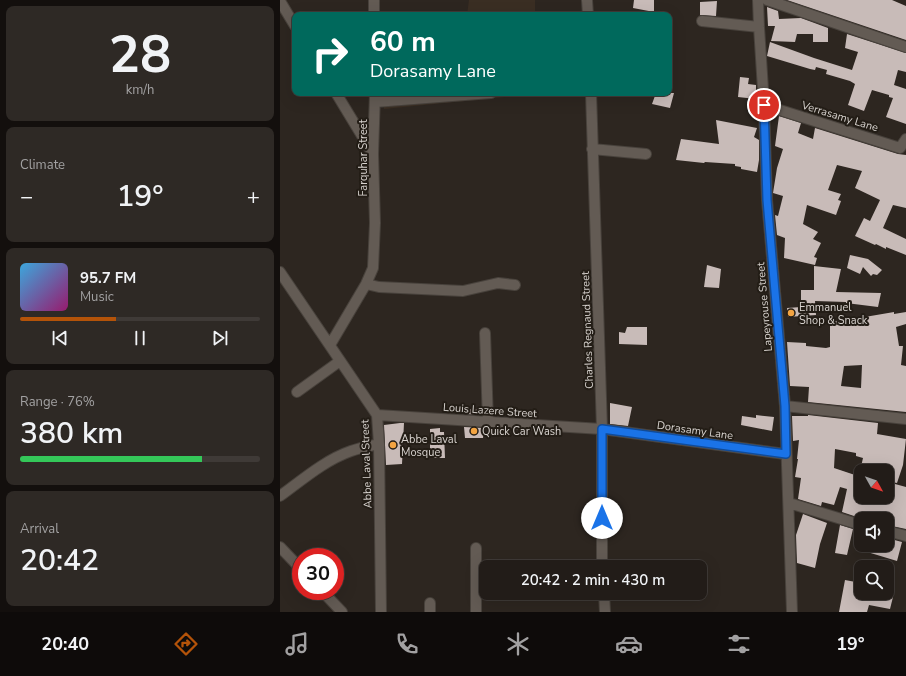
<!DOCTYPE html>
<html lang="en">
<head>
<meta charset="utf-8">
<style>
  :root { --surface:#221c18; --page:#2e2925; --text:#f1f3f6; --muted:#a2a1a2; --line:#3f3a37; --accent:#b45309 }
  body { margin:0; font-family:"Nunito Sans",sans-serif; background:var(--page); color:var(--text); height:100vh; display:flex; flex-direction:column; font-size:15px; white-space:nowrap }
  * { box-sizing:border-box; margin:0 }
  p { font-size:13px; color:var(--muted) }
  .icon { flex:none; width:22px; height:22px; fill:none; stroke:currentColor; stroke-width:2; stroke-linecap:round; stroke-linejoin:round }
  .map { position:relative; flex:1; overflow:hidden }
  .details { display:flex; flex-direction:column; gap:6px; padding:6px; background:#130f0d; width:280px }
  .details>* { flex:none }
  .banner { position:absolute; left:12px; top:12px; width:380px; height:84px; border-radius:8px; box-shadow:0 4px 16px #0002,0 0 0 1px var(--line); background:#00695c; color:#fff; overflow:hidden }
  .needle { width:26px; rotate:130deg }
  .buttons { position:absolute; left:574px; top:464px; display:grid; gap:8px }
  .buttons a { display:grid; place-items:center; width:40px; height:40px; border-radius:8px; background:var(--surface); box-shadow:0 4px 16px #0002,0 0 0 1px var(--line); font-size:20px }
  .speed { position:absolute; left:12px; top:548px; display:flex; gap:8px; font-size:20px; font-weight:700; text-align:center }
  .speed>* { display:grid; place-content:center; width:52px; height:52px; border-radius:50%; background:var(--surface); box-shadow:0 4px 16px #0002,0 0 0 1px var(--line); line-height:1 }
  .speed .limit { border:6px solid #d22; background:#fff; color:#111 }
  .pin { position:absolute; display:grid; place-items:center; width:34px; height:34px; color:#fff; margin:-17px; border:2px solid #fff; border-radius:50%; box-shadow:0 1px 4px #0007 }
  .me { position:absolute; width:44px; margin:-22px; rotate:0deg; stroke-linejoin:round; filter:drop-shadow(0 0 3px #0008) }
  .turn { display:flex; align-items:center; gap:14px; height:84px; padding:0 12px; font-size:18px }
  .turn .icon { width:52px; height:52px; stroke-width:2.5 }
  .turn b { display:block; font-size:28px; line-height:34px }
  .big { font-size:30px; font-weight:600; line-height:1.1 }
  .details .tile { flex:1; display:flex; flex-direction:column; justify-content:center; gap:6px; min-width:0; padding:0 14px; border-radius:8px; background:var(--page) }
  .details .dial { align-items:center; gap:0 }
  .dial b { font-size:52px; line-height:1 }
  .song { display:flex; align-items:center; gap:12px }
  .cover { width:48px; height:48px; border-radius:6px; background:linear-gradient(135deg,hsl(200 70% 55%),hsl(320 70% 35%)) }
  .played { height:4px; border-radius:2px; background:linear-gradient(90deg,var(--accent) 40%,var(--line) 40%) }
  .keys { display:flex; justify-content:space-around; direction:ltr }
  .heat { display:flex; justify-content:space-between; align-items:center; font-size:22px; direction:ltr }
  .charge { height:6px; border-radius:3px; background:linear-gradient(90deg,#34c759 76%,var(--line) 0) }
  .trip { position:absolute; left:199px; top:560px; width:228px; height:40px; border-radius:8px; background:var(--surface); box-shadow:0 4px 16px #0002,0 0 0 1px var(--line); font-weight:600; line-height:40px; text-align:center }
  .dock { display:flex; height:64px; justify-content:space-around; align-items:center; background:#0e0b0a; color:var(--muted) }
  .dock .icon { width:28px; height:28px }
  .dock .selected { color:var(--accent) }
  .dock b { font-size:18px; color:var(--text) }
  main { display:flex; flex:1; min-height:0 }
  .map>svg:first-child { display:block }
  .built { fill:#3a2e23 }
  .building { fill:#c8bbb8; fill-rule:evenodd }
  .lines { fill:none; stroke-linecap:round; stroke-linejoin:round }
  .minor-casing { stroke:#48423c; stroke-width:12 }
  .minor { stroke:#635b54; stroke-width:10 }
  .route-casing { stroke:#114b97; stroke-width:10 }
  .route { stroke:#1a73e8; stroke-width:7 }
  .poi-dot { fill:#f3a442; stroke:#231d16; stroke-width:1.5 }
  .labels { text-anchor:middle; stroke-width:4; stroke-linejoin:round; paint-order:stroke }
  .street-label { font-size:11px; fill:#d8d3cf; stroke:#231d16 }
  .poi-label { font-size:11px; fill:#d8d3cf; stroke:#231d16; text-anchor:start }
</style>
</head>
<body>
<main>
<section class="details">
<div class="tile dial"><b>28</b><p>km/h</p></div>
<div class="tile"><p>Climate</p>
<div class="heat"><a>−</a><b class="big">19°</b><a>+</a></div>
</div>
<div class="tile">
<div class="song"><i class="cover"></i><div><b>95.7 FM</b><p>Music</p></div></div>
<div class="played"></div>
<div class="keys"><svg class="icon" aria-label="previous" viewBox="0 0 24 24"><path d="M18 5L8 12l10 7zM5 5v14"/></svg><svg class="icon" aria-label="pause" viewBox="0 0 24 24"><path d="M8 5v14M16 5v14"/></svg><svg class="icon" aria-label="next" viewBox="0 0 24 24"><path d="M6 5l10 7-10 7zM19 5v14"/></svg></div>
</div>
<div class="tile"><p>Range · 76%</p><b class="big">380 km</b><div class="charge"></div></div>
<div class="tile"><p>Arrival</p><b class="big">20:42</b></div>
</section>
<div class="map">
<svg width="626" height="612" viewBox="0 0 626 612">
  <rect width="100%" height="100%" fill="#2d2620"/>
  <path class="built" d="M 189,0 L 255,0 L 255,15 L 187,15 Z
    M 104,93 L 255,93 L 255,94 L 104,109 Z"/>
  <path class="building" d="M 354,0 L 374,0 L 374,12 L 353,8 Z
    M 507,0 L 612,0 L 626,6 L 626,40 Z
    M 437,1 L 436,16 L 420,15 L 420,2 Z
    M 487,7 L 498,11 L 499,19 L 521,18 L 548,28 L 548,42 L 533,42 L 533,34 L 517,34 L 515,42 L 491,41 L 495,26 L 488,26 Z
    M 567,34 L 626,53 L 626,72 L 618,70 L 614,85 L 626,89 L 626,124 L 606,117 L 613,98 L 609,97 L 609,95 L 592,90 L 584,111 L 568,105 L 575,84 L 570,81 L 546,74 L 547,70 L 536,67 L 535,70 L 530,69 L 487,56 L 490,42 L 534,58 L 572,70 L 578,52 L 565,48 Z
    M 460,77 L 469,78 L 468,84 L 476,85 L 476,99 L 458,97 Z
    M 376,93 L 394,93 L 390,108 L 372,104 Z
    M 499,116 L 521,123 L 518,133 L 533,139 L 535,128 L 618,154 L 626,155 L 626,208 L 613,205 L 603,228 L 626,239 L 626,255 L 606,247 L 606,249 L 596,244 L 595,245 L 575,236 L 584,218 L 590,221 L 600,200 L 575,188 L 582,171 L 557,165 L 548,190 L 561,194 L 558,200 L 561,201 L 556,215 L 527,205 L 523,224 L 538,232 L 533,239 L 541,243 L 534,257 L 537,258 L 535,265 L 504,258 L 505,238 L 497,235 L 495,215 L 498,216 L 503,196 L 493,193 L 497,168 L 503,149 L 495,146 Z
    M 436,120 L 477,128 L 474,137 L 479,140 L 479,160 L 477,172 L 461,169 L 461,167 L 455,166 L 455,164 L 425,162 L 424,163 L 396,160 L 401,139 L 439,144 Z
    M 570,255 L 588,259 L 602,270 L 597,275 L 593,274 L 591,276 L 583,267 L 580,274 L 567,268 Z
    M 427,265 L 441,269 L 439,288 L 424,287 Z
    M 534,266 L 561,269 L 556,292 L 601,293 L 598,307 L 566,303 L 566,302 L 535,301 L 536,315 L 508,317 L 507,308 L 521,307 L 521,290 L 534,290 Z
    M 614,312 L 614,314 L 626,312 L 626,324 L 616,327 L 619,346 L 623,346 L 621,365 L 626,366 L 626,412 L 528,402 L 529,387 L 510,386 L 507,342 L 526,343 L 526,346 L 546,348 L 550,347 L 550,321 L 573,322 L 573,319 ZM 582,365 L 581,388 L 561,386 L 564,366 Z
    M 347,327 L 367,327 L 367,345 L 339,344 L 339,332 L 345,333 Z
    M 330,403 L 352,407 L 348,426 L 330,424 Z
    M 186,409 L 201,410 L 201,415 L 186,414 Z
    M 476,415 L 494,417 L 492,431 L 461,425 L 462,416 L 476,418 Z
    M 528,415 L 598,423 L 597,434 L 626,439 L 623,465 L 617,483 L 607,481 L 607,471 L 580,471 L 583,458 L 576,456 L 576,453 L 555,449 L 554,468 L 581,477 L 581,497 L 597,497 L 596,499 L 612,503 L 615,484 L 626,487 L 626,529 L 607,525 L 607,519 L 583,519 L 562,512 L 567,489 L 560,487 L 554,505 L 542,502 L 541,506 L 518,499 L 521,478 L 515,477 L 518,459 L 517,459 L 519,440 L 513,441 L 512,416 L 528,416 Z
    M 120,423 L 124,423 L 122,464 L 106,465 L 104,425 Z
    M 184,427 L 204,428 L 203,438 L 185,438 Z
    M 160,428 L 160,432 L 164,432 L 165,458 L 150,458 L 150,429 Z
    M 523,514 L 547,523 L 540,544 L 535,568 L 517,563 L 516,535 Z
    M 560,525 L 573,529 L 567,555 L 555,553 Z
    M 607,538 L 622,542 L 617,561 L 584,551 L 585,545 L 607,545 Z
    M 565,580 L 581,583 L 581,593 L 608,593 L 607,595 L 613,597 L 610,609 L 589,605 L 587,612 L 559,612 Z"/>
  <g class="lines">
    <g class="minor-casing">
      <path id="minor" d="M 94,0 L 94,15
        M 307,0 L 308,15
        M 478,0 L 479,27 L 484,105 L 487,200 L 505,406 L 512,612
        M 487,0 L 626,47
        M 0,1 L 15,26
        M 422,21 L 479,27
        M 56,93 L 93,154
        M 311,93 L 322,429 L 322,567
        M 95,102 L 211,93
        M 484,105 L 620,148 L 626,139
        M 312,149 L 366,154
        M 0,272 L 97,415 L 99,444 L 101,612
        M 86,284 L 99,287 L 183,291 L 218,283 L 235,285
        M 205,333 L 208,422
        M 50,345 L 86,284 L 93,268 L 95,223 L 93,154 L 95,93
        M 17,392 L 60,361
        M 505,406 L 626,419
        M 97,415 L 322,429 L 505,454
        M 0,496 C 22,480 45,460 71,451 C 80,448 90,446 99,444
        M 509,503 L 581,525
        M 607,531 L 626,536
        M 0,547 L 21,569
        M 196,548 L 196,612
        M 42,591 L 62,612
        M 324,593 L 325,612
        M 150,603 L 150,612"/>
    </g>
    <use href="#minor" class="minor"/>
  </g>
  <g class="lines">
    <g class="route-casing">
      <path id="route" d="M 322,518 L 322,429 L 506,454 L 505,406 L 487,200 L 484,105"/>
    </g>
    <use href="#route" class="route"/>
  </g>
  <g class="poi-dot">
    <circle cx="511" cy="313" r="4"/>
    <circle cx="194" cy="431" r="4"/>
    <circle cx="113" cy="445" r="4"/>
  </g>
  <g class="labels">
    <g class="street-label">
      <text transform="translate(560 116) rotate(17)" y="4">Verrasamy Lane</text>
      <text transform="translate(83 158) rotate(-90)" y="4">Farquhar Street</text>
      <text transform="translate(484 307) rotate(-95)" y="4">Lapeyrouse Street</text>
      <text transform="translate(307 330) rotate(-92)" y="4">Charles Regnaud Street</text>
      <text transform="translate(210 410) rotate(4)" y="4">Louis Lazere Street</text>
      <text transform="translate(415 430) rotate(8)" y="4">Dorasamy Lane</text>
      <text transform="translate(86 464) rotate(-92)" y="4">Abbe Laval Street</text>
    </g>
    <g class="poi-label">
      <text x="519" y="311">Emmanuel<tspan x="519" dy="13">Shop &amp; Snack</tspan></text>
      <text x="202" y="435">Quick Car Wash</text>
      <text x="121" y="443">Abbe Laval<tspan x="121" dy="13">Mosque</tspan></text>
    </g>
  </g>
</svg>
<div class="buttons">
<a><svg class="needle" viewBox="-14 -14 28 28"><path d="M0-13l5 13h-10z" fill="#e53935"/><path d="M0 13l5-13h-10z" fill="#a2a1a2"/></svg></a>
<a><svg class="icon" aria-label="sound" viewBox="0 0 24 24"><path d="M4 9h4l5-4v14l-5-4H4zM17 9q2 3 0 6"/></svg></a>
<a><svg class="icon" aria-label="search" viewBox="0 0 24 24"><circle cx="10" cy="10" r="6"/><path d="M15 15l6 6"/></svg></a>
</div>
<div class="speed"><div class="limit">30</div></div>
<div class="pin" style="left:484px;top:105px;background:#d93025"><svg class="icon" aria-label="arrive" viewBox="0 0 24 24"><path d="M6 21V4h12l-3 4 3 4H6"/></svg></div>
<svg class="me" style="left:322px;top:518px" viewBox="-20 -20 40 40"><circle r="19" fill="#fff"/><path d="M0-13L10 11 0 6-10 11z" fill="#1a73e8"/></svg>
<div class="trip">20:42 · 2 min · 430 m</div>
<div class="banner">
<div class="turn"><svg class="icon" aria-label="right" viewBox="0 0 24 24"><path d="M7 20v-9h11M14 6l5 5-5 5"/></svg><div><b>60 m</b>Dorasamy Lane</div></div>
</div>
</div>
</main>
<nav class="dock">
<b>20:40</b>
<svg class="icon selected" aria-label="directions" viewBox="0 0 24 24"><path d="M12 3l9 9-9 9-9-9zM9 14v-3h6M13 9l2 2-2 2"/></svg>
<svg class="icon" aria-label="music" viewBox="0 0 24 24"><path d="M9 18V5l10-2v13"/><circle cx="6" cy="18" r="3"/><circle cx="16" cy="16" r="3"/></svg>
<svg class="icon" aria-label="phone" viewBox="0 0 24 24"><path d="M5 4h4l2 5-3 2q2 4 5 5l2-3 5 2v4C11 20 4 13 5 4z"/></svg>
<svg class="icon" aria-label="climate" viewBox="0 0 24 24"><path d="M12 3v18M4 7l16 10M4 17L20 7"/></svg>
<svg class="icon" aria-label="car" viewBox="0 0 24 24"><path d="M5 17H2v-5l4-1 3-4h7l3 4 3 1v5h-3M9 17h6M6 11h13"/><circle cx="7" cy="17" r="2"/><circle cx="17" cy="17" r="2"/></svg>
<svg class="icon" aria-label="filters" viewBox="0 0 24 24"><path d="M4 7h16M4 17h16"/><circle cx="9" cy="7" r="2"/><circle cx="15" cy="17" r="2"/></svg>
<b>19°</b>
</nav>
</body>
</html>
